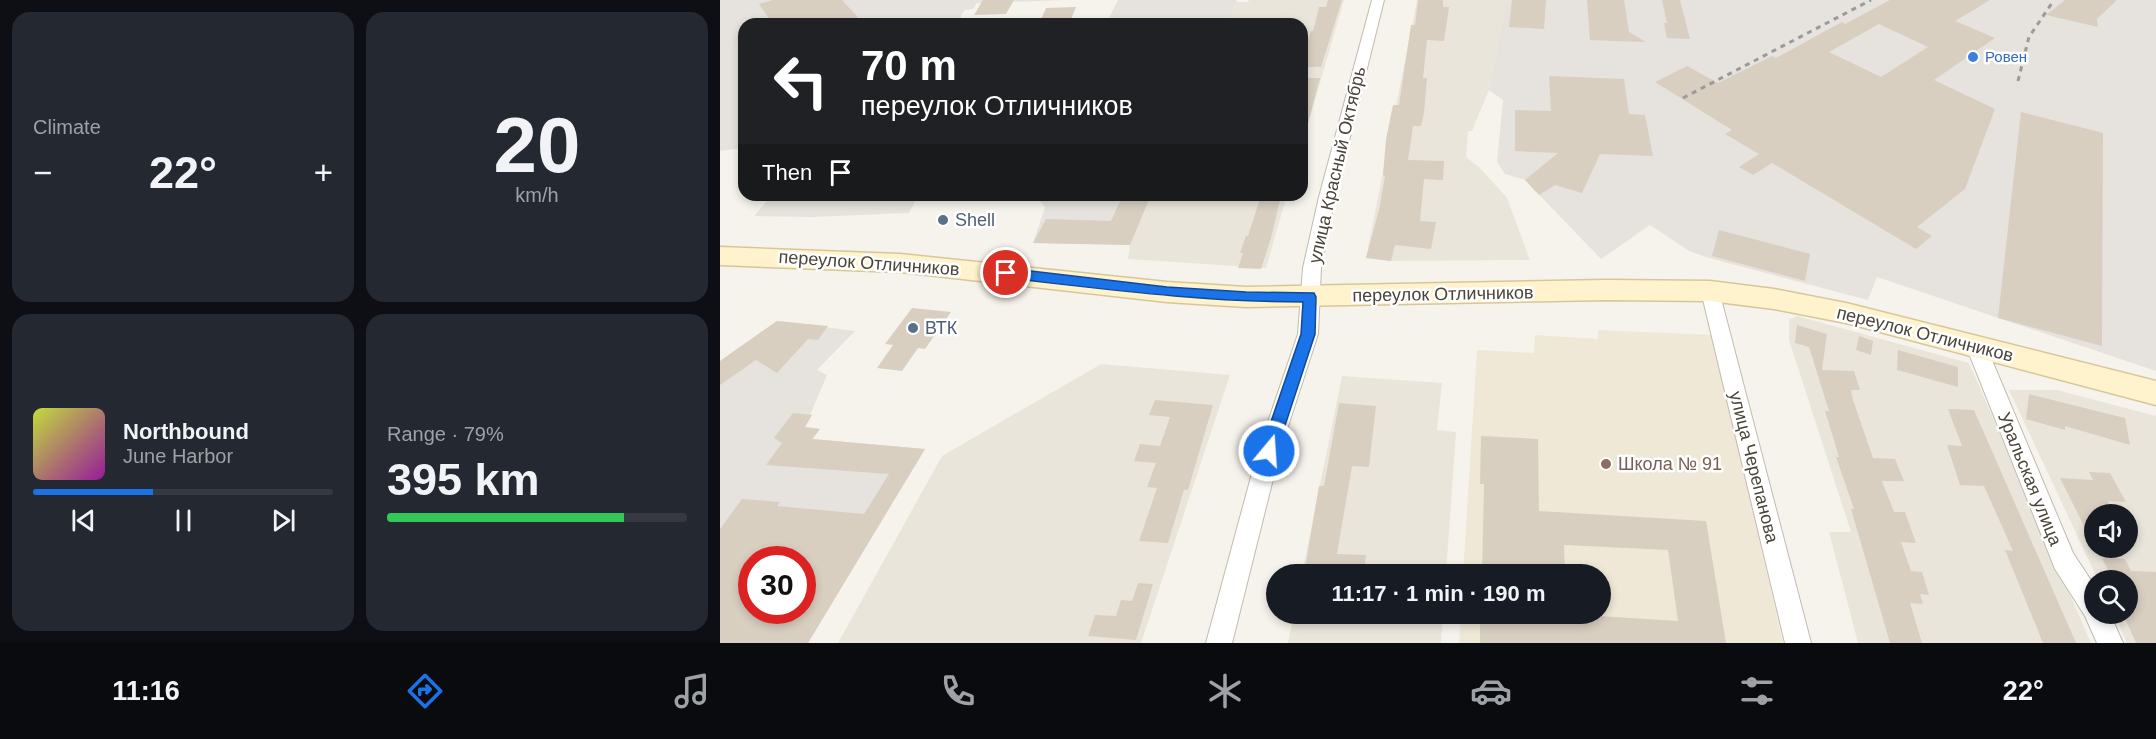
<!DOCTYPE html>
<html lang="en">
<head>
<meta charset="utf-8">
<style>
  :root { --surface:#171b24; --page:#242831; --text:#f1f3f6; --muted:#9ea1a6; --line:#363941; --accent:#1a73e8 }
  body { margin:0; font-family:Helvetica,sans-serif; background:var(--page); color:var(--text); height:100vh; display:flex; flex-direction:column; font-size:22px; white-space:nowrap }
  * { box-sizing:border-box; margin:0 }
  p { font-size:20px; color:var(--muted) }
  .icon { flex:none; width:33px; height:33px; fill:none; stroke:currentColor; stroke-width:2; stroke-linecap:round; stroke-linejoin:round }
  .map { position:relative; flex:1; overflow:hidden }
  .details { display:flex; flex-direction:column; gap:12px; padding:12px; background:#0d0f14; width:720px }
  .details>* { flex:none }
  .guide { position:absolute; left:18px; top:18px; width:570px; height:183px; border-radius:18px; box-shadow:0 3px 9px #0003; background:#202124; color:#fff; overflow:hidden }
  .buttons { position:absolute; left:1364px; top:504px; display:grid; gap:12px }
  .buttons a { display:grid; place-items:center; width:54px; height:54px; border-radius:50%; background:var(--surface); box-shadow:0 3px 9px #0003; font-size:30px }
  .speed { position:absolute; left:18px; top:546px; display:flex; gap:12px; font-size:30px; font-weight:700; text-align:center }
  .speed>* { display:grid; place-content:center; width:78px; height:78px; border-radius:50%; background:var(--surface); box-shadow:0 3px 9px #0003; line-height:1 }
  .speed .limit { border:9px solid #d22; background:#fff; color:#111 }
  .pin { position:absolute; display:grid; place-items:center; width:51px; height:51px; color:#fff; margin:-26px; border:3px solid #fff; border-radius:50%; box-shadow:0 2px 6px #0007 }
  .me { position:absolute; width:66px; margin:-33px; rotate:18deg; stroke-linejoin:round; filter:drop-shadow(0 0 4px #0008) }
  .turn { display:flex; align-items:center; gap:21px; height:126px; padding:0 24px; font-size:27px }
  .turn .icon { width:78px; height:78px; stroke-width:2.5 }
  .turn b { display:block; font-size:42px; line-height:51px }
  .then { display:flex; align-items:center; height:57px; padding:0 24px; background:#0003; gap:12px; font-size:22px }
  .big { font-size:45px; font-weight:800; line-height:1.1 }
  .details .widget { flex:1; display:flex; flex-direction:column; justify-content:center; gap:9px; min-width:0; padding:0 21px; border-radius:18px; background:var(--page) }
  .details .dial { align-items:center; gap:0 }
  .dial b { font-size:78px; line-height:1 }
  .song { display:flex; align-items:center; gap:18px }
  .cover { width:72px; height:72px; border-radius:9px; background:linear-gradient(135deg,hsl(70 70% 55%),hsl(300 70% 35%)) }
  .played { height:6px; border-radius:3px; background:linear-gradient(90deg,var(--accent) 40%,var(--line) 40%) }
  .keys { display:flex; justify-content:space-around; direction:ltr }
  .heat { display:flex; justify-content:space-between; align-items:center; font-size:33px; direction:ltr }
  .charge { height:9px; border-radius:4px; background:linear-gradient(90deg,#34c759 79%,var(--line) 0) }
  .details .tiles { flex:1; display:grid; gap:12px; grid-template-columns:repeat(2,1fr) }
  .trip { position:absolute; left:546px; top:564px; width:345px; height:60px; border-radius:30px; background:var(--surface); box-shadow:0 3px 9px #0003; font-weight:800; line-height:60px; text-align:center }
  .dock { display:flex; height:96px; justify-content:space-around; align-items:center; background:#090b0e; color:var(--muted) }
  .dock .icon { width:42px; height:42px }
  .dock .selected { color:var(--accent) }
  .dock b { font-size:27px; color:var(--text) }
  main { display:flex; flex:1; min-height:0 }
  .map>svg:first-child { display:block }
  .residential { fill:#eae5da; fill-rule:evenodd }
  .industrial { fill:#e6e2dd; fill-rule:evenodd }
  .education { fill:#efe8d6 }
  .building { fill:#d8cfc1; fill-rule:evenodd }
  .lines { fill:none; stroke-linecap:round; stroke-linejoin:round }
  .street-casing { stroke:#c2bbae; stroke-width:2 }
  .secondary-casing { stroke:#d6c79b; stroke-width:3 }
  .street { fill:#fff; fill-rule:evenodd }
  .secondary { fill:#fff3cd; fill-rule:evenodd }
  .rail { stroke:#9a9a9a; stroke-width:3; stroke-dasharray:5 5; stroke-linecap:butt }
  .route { fill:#1a73e8; stroke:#114b97; stroke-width:1.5 }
  .shop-dot { fill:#3f7fe0; stroke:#fff; stroke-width:2 }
  .service-dot { fill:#5c6f8a; stroke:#fff; stroke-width:2 }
  .education-dot { fill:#8d6e63; stroke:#fff; stroke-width:2 }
  .labels { text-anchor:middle; stroke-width:5; stroke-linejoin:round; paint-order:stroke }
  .far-shop-label { font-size:15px; fill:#366cbe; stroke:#fff; text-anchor:start }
  .street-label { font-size:18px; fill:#4b4439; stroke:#fff }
  .service-label { font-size:18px; fill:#4e5e75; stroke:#fff; text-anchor:start }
  .education-label { font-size:18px; fill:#785e54; stroke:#fff; text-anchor:start }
</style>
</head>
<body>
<main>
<section class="details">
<div class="tiles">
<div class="widget"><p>Climate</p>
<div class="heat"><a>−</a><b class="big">22°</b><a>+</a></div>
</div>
<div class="widget dial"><b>20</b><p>km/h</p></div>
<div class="widget">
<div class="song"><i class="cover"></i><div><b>Northbound</b><p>June Harbor</p></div></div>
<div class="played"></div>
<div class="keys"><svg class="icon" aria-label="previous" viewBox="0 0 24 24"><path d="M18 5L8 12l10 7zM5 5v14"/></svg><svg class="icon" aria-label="pause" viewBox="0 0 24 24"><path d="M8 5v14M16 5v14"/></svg><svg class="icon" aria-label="next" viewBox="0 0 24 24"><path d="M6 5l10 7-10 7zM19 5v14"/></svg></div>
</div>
<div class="widget"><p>Range · 79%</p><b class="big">395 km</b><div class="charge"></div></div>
</div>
</section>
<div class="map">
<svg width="1436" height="643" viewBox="0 0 1436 643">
  <rect width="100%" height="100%" fill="#f6f3ec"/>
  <path class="residential" d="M 529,0 L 624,0 L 582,145 L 582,24 L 508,24 L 516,2 L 528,2 Z
    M 697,0 L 792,0 L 792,4 L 786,4 L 769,90 L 752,131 L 748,131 L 746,157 L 760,168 L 787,198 L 810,260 L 671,261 L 646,258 Z
    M 431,195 L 567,195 L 546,268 L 408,259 L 410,245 Z
    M 1077,316 L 1249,363 L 1371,643 L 1138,643 L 1109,532 L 1131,532 L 1069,340 L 1069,320 Z
    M 381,364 L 510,375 L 421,643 L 118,643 L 222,456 Z
    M 622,376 L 722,383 L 717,430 L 736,432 L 726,574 L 582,574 Z
    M 1289,390 L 1337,390 L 1436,416 L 1436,643 L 1407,643 L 1394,614 L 1407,614 L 1407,580 L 1378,580 ZM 1374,514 L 1407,514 L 1407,548 L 1374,548 Z
    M 574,614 L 723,614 L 721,643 L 568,643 Z"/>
  <path class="industrial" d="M 0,0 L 345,0 L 257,3 L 253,9 L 245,10 L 241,16 L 240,24 L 24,24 L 24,148 L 0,151 Z
    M 398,0 L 517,0 L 508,24 L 386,24 Z
    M 792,0 L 1436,0 L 1436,371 L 1157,277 L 1148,300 L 989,258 L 969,251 L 930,225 L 881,259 L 805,180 L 785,174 L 777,162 L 783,100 L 769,90 L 786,3 L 791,4 Z
    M 52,195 L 198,195 L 189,213 L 91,217 L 34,216 Z
    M 247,195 L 431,195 L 410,245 L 313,243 L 325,207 L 319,200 L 245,198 Z
    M 57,321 L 135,331 L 97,370 L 107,375 L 85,427 L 100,429 L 93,439 L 205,449 L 88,643 L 0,643 L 0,361 ZM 32,560 L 82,560 L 82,610 L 32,610 Z"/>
  <path class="education" d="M 878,330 L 992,335 L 1063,643 L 739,643 L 741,614 L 880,614 L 880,574 L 743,574 L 757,350 L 814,353 L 815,335 L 878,339 Z"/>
  <path class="building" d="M 53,0 L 122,0 L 144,24 L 53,24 L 39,4 Z
    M 263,0 L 294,0 L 286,14 L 254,15 Z
    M 608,0 L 622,0 L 601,67 L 582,67 L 582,45 L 586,46 L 591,31 L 593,31 L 599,7 L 606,7 Z
    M 698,0 L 723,0 L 723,7 L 729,7 L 724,41 L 707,40 L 703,78 L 707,78 L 704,113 L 701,126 L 693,126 L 688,160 L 724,161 L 723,180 L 704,179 L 700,221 L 716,222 L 711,249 L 675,245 L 671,261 L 646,258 L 659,210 L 665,176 L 663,175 L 666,139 L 673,105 L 679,105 L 691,25 L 695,25 Z
    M 792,0 L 826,0 L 824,29 L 789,27 Z
    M 867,0 L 904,0 L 909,32 L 926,42 L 870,40 Z
    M 942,0 L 960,0 L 970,39 L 947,38 L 944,23 L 947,23 Z
    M 1170,0 L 1270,0 L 1235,21 L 1275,38 L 1214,80 L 1275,109 L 1245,189 L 1197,227 L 1212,236 L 1196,249 L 1052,163 L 1033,175 L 1019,167 L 1039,154 L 1005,134 L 1012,130 L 935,82 L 967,66 L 998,83 L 1052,56 L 1056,58 L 1122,22 L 1125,24 ZM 1159,24 L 1208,47 L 1161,77 L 1109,52 Z
    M 1345,0 L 1397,0 L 1377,19 L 1378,27 L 1326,15 Z
    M 356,7 L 349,24 L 319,24 L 326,8 Z
    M 829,76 L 904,79 L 909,114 L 925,115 L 933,156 L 880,154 L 862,193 L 835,185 L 819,195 L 805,180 L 838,153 L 795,151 L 795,110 L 831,111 Z
    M 586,78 L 600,78 L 587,127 L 582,126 L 582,90 Z
    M 1301,112 L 1383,133 L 1382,346 L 1278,318 Z
    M 403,195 L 431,195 L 410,245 L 313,243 L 326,219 L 391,221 Z
    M 540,199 L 560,200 L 551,238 L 541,269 L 518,268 L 523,253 L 520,253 L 526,236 L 528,236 Z
    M 999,230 L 1090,254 L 1085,281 L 992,256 Z
    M 192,308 L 231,312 L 205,349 L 198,348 L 182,371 L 157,368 L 173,345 L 165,344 Z
    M 57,321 L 108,326 L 98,340 L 88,339 L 57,373 L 36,360 L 0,385 L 0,361 Z
    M 1077,325 L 1107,334 L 1102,370 L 1134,371 L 1140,390 L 1131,390 L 1133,400 L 1153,458 L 1175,459 L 1184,481 L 1162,481 L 1174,512 L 1185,512 L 1196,543 L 1181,542 L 1191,571 L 1202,572 L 1209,595 L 1200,594 L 1203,604 L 1190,603 L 1202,643 L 1170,643 L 1131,509 L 1134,509 L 1116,457 L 1119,457 L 1105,411 L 1109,411 L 1089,347 L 1075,343 Z
    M 1139,336 L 1153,341 L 1151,355 L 1136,350 Z
    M 1178,350 L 1238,367 L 1238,387 L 1177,370 Z
    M 1309,394 L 1405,418 L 1410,445 L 1345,426 L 1345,430 L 1306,419 Z
    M 435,400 L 493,405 L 468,490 L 464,490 L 448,543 L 419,541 L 437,488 L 427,487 L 436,463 L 414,461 L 420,444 L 440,446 L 450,417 L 429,415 Z
    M 619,403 L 656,406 L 649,467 L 632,466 L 617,554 L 646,555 L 644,574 L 584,574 L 599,486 L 604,486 Z
    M 1228,409 L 1254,410 L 1356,643 L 1323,643 L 1285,550 L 1293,551 L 1264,486 L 1240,485 L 1227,445 L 1242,446 Z
    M 73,413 L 92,415 L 85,427 L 100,429 L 92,439 L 205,449 L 88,643 L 0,643 L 0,529 L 22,499 L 60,502 L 57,506 L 144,514 L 169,474 L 46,465 L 62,443 L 54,438 ZM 32,560 L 82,560 L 82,610 L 32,610 Z
    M 761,436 L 818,439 L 819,511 L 986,521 L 1006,643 L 760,643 L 760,614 L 847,614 L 958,621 L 948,550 L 844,545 L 845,574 L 762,574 L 764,484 L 760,484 Z
    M 1369,472 L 1390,473 L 1406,502 L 1388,501 L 1392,514 L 1374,514 L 1374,546 L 1340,478 L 1373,480 Z
    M 1382,558 L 1405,559 L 1411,571 L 1436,572 L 1436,643 L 1416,643 L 1403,614 L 1407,614 L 1407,580 L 1393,580 Z
    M 418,583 L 433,584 L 416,640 L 368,636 L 375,615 L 396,616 L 401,600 L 412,601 Z"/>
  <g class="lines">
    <g class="street-casing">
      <path id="street" d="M 652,0 L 664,0 L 615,197 L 601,268 L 598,334 L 560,451 L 512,643 L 486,643 L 538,451 L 578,334 L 583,268 L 599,197 Z
        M 990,284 L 997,286 L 999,291 L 1091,643 L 1065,643 L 981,291 L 983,286 Z
        M 1256,338 L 1263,340 L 1266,346 L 1353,553 L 1374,585 L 1374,614 L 1390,614 L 1403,643 L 1377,643 L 1365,616 L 1335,569 L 1246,346 L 1249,340 Z"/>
    </g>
    <g class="secondary-casing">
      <path id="secondary" d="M 0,247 L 180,254 L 447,282 L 526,287 L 887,280 L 990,281 L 1054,289 L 1126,303 L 1436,381 L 1436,405 L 1126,323 L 1054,309 L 990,301 L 887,300 L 526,307 L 447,302 L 180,272 L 0,265 Z"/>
    </g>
    <use href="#street" class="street"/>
    <use href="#secondary" class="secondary"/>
    <path class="rail" d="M 1298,81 L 1309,37 L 1334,0
      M 963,98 L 1151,0"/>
  </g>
  <path class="route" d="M 286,268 L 447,287 L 526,292 L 594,293 L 596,297 L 595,334 L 555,456 L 549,458 L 544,456 L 541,451 L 581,334 L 583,302 C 483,302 385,289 286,278 L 280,273 Z"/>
  <circle class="shop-dot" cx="1253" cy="57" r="6"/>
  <g class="service-dot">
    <circle cx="223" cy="220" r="6"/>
    <circle cx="193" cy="328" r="6"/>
  </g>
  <circle class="education-dot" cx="886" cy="464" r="6"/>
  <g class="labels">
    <g class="far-shop-label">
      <text x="1265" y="62">Ровен</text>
    </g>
    <g class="street-label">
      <text transform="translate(617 165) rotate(-77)" y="6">улица Красный Октябрь</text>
      <text transform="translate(149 263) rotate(4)" y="6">переулок Отличников</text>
      <text transform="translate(723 294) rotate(-1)" y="6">переулок Отличников</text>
      <text transform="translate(1205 334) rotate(14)" y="6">переулок Отличников</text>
      <text transform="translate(1034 467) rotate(76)" y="6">улица Черепанова</text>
      <text transform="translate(1310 479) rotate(68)" y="6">Уральская улица</text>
    </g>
    <g class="service-label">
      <text x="235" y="226">Shell</text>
      <text x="205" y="334">ВТК</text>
    </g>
    <g class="education-label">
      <text x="898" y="470">Школа № 91</text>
    </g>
  </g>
</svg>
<div class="buttons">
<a><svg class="icon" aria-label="sound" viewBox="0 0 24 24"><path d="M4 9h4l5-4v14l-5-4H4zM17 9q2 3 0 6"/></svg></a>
<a><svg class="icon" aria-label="search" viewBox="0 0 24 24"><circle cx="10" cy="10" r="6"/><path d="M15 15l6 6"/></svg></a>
</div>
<div class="speed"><div class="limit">30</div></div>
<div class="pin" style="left:286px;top:273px;background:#d93025"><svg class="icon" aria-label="arrive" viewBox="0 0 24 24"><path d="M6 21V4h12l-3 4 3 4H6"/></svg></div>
<svg class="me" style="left:549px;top:451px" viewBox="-20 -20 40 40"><circle r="17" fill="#1a73e8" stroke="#fff" stroke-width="3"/><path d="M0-11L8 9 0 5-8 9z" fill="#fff"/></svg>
<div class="trip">11:17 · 1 min · 190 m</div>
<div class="guide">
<div class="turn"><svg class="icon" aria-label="left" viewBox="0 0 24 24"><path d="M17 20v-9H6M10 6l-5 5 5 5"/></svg><div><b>70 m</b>переулок Отличников</div></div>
<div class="then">Then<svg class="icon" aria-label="arrive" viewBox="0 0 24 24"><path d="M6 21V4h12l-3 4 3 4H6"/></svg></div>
</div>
</div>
</main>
<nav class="dock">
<b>11:16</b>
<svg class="icon selected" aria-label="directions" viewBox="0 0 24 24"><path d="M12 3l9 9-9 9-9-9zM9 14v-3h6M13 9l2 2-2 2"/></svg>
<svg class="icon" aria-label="music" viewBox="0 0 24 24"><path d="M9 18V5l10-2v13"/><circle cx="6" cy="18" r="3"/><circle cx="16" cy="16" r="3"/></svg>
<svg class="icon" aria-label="phone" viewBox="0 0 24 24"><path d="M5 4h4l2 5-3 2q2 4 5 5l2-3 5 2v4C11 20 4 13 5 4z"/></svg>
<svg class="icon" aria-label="climate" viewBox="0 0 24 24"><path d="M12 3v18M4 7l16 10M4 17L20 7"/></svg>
<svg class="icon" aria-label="car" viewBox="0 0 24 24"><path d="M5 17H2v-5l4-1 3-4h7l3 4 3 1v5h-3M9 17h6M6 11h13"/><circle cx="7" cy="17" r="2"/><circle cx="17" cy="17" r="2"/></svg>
<svg class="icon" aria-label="filters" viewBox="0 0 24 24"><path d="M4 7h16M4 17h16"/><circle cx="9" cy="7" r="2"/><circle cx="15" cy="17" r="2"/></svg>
<b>22°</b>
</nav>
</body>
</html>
